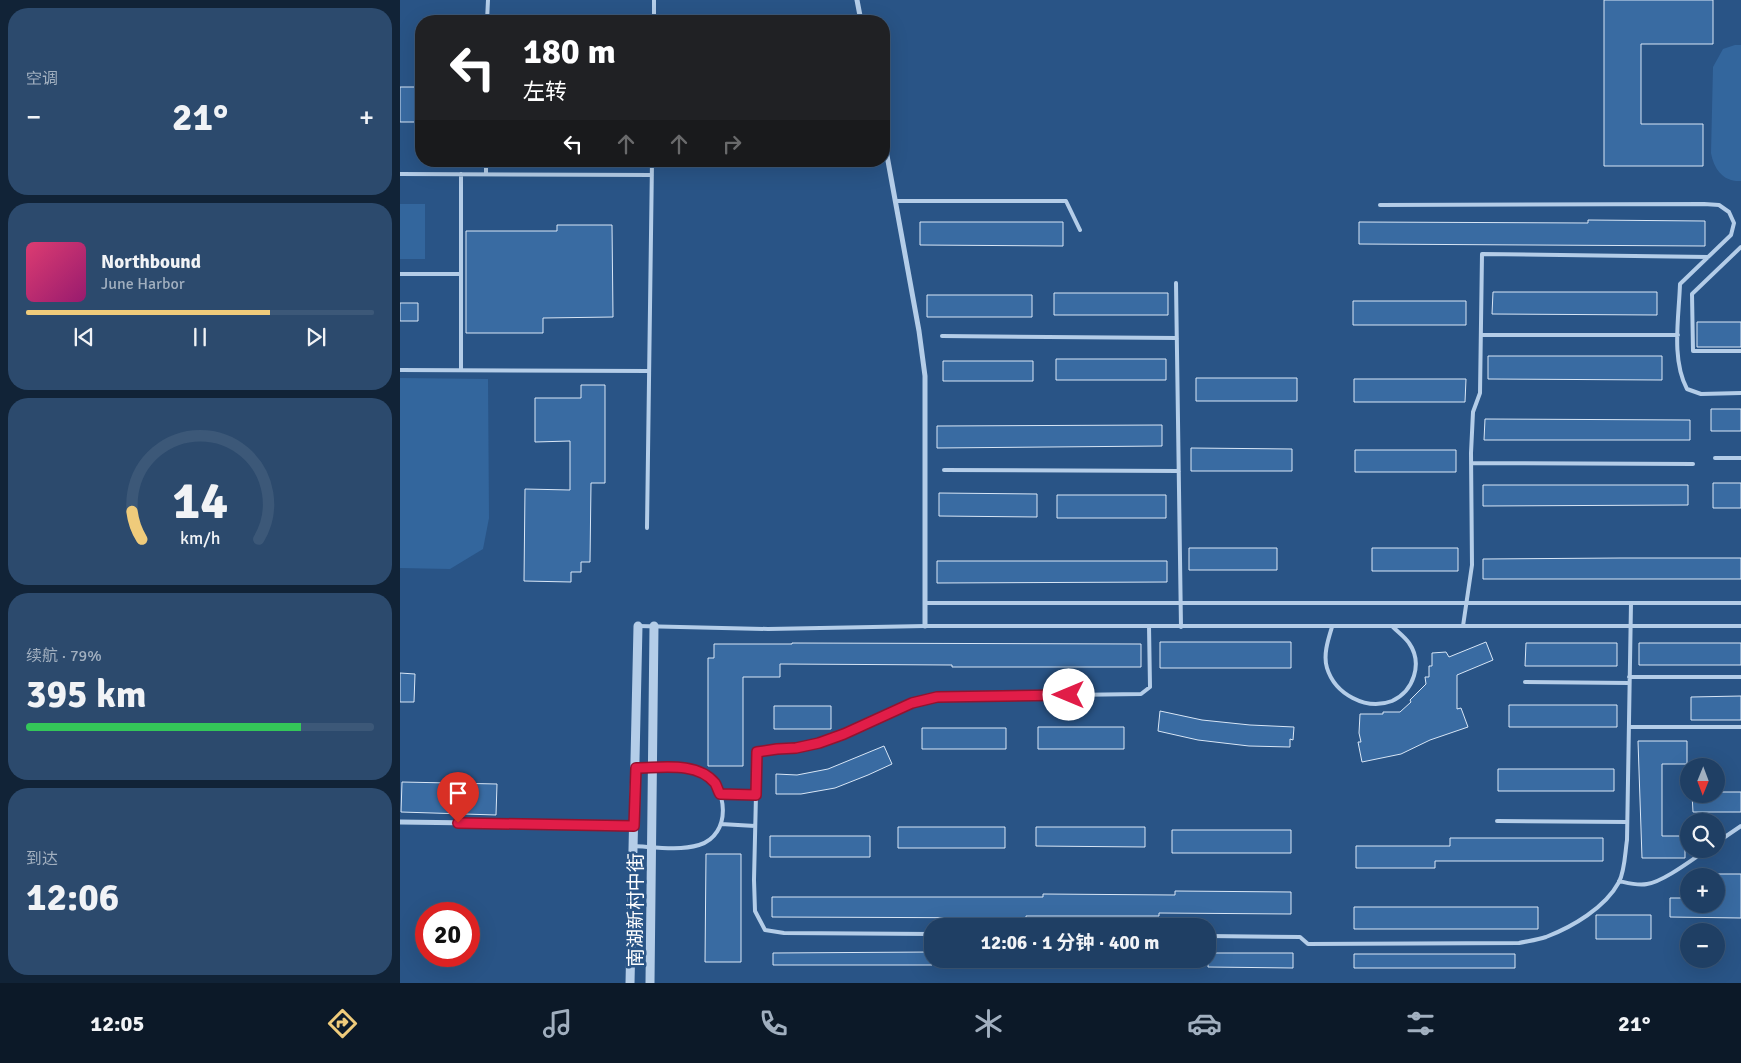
<!DOCTYPE html>
<html lang="zh">
<head>
<meta charset="utf-8">
<style>
  :root { --surface:#1f3f64; --page:#2c4a6d; --text:#f1f3f6; --muted:#a1afbf; --line:#3c5878; --accent:#efcb7b }
  body { margin:0; font-family:Signika,"Noto Sans SC",sans-serif; background:var(--page); color:var(--text); height:100vh; display:flex; flex-direction:column; font-size:19px; white-space:nowrap }
  * { box-sizing:border-box; margin:0 }
  p { font-size:16px; color:var(--muted) }
  .icon { flex:none; width:28px; height:28px; fill:none; stroke:currentColor; stroke-width:2; stroke-linecap:round; stroke-linejoin:round }
  .map { position:relative; flex:1; overflow:hidden }
  .panel { display:flex; flex-direction:column; gap:8px; padding:8px; background:#112337; width:400px }
  .panel>* { flex:none }
  .banner { position:absolute; left:15px; top:15px; width:475px; height:152px; border-radius:20px; box-shadow:0 5px 20px #0002,0 0 0 1px var(--line); background:#202124; color:#fff; overflow:hidden }
  .needle { width:32px; rotate:181deg }
  .fabs { position:absolute; left:1280px; top:758px; display:grid; gap:10px }
  .fabs a { display:grid; place-items:center; width:45px; height:45px; border-radius:50%; background:var(--surface); box-shadow:0 5px 20px #0002,0 0 0 1px var(--line); font-size:25px }
  .speed { position:absolute; left:15px; top:902px; display:flex; gap:10px; font-size:25px; font-weight:700; text-align:center }
  .speed>* { display:grid; place-content:center; width:65px; height:65px; border-radius:50%; background:var(--surface); box-shadow:0 5px 20px #0002,0 0 0 1px var(--line); line-height:1 }
  .speed .limit { border:8px solid #d22; background:#fff; color:#111 }
  .pin { position:absolute; display:grid; place-items:center; width:42px; height:42px; color:#fff; margin:-51px -21px; border-radius:50% 50% 50% 0; rotate:-45deg; box-shadow:0 0 5px #0007 }
  .pin .icon { rotate:45deg }
  .me { position:absolute; width:55px; margin:-28px; rotate:270deg; stroke-linejoin:round; filter:drop-shadow(0 0 4px #0008) }
  .turn { display:flex; align-items:center; gap:18px; height:105px; padding:0 25px; font-size:22px }
  .turn .icon { width:65px; height:65px; stroke-width:2.5 }
  .turn b { display:block; font-size:35px; line-height:42px }
  .lanes { display:flex; align-items:center; height:48px; padding:0 25px; background:#0003; justify-content:center; gap:25px; direction:ltr }
  .lanes .off { opacity:.35 }
  .big { font-size:38px; font-weight:700; line-height:1.1 }
  .panel .widget { flex:1; display:flex; flex-direction:column; justify-content:center; gap:8px; min-width:0; padding:0 18px; border-radius:20px; background:var(--page) }
  .panel .dial { align-items:center; gap:0 }
  .dial svg { height:130px; overflow:visible; fill:none; stroke:var(--line); stroke-width:7; stroke-linecap:round; text-anchor:middle }
  .dial text { fill:var(--text); stroke:none }
  .song { display:flex; align-items:center; gap:15px }
  .cover { width:60px; height:60px; border-radius:8px; background:linear-gradient(135deg,hsl(340 70% 55%),hsl(320 70% 35%)) }
  .played { height:5px; border-radius:2px; background:linear-gradient(90deg,var(--accent) 70%,var(--line) 70%) }
  .keys { display:flex; justify-content:space-around; direction:ltr }
  .heat { display:flex; justify-content:space-between; align-items:center; font-size:28px; direction:ltr }
  .charge { height:8px; border-radius:4px; background:linear-gradient(90deg,#34c759 79%,var(--line) 0) }
  .trip { position:absolute; left:524px; top:918px; width:292px; height:50px; border-radius:20px; background:var(--surface); box-shadow:0 5px 20px #0002,0 0 0 1px var(--line); font-weight:700; line-height:50px; text-align:center }
  .tab-bar { display:flex; height:80px; justify-content:space-around; align-items:center; background:#0c1928; color:var(--muted) }
  .tab-bar .icon { width:35px; height:35px }
  .tab-bar .on { color:var(--accent) }
  .tab-bar b { font-size:22px; color:var(--text) }
  main { display:flex; flex:1; min-height:0 }
  .map>svg:first-child { display:block }
  .green { fill:#33669d }
  .building { fill:#396ba2; stroke:#d8e6f6 }
  .lines { fill:none; stroke-linecap:round; stroke-linejoin:round }
  .service { stroke:#b4cde8; stroke-width:4 }
  .minor { stroke:#b4cde8; stroke-width:5 }
  .tertiary { stroke:#b4cde8; stroke-width:9 }
  .route-casing { stroke:#92132f; stroke-width:12 }
  .route { stroke:#e11d48; stroke-width:9 }
  .labels { text-anchor:middle; stroke-width:5; stroke-linejoin:round; paint-order:stroke }
  .street-label { font-size:19px; fill:#fff; stroke:#295486 }
</style>
</head>
<body>
<main>
<section class="panel">
<div class="widget"><p>空调</p>
<div class="heat"><a>−</a><b class="big">21°</b><a>+</a></div>
</div>
<div class="widget">
<div class="song"><i class="cover"></i><div><b>Northbound</b><p>June Harbor</p></div></div>
<div class="played"></div>
<div class="keys"><svg class="icon" aria-label="previous" viewBox="0 0 24 24"><path d="M18 5L8 12l10 7zM5 5v14"/></svg><svg class="icon" aria-label="pause" viewBox="0 0 24 24"><path d="M8 5v14M16 5v14"/></svg><svg class="icon" aria-label="next" viewBox="0 0 24 24"><path d="M6 5l10 7-10 7zM19 5v14"/></svg></div>
</div>
<div class="widget dial"><svg viewBox="0 0 100 80">
<path d="M14 69A42 42 0 1 1 86 69"/>
<path d="M14 69A42 42 0 0 1 8 52" stroke="#efcb7b"/>
<text x="50" y="56" font-size="32" font-weight="700">14</text>
<text x="50" y="72" font-size="11">km/h</text>
</svg></div>
<div class="widget"><p>续航 · 79%</p><b class="big">395 km</b><div class="charge"></div></div>
<div class="widget"><p>到达</p><b class="big">12:06</b></div>
</section>
<div class="map">
<svg width="1341" height="983" viewBox="0 0 1341 983">
  <rect width="100%" height="100%" fill="#295486"/>
  <path class="green" d="M 1335,45 L 1341,45 L 1341,181 C 1323,182 1314,169 1311,153 L 1313,67 L 1323,49 Z
    M 96,161 L 213,161 L 213,166 L 96,165 Z
    M 0,204 L 25,204 L 25,259 L 0,259 Z
    M 0,378 L 88,379 L 89,518 L 83,549 L 50,569 L 0,568 Z"/>
  <path class="building" d="M 1204,0 L 1313,0 L 1313,44 L 1241,44 L 1241,124 L 1303,124 L 1303,166 L 1204,166 Z
    M 0,87 L 21,87 L 21,122 L 0,122 Z
    M 1188,220 L 1305,221 L 1305,246 L 959,244 L 959,222 L 1188,223 Z
    M 520,222 L 663,222 L 663,246 L 520,245 Z
    M 157,225 L 212,225 L 213,317 L 143,318 L 143,333 L 66,333 L 66,231 L 157,231 Z
    M 1093,292 L 1257,292 L 1257,315 L 1092,314 Z
    M 654,293 L 768,293 L 768,315 L 654,315 Z
    M 527,295 L 632,295 L 632,317 L 527,317 Z
    M 953,301 L 1066,301 L 1066,325 L 953,325 Z
    M 0,303 L 18,303 L 18,321 L 0,321 Z
    M 1297,322 L 1341,322 L 1341,347 L 1297,347 Z
    M 1088,356 L 1262,356 L 1262,380 L 1088,379 Z
    M 656,359 L 766,359 L 766,380 L 656,380 Z
    M 543,361 L 633,361 L 633,381 L 543,381 Z
    M 796,378 L 897,378 L 897,401 L 796,401 Z
    M 954,379 L 1066,379 L 1065,402 L 954,402 Z
    M 181,385 L 205,385 L 205,483 L 191,483 L 190,562 L 181,562 L 181,572 L 171,572 L 171,582 L 124,581 L 125,489 L 170,490 L 170,441 L 135,442 L 135,398 L 181,398 Z
    M 1311,409 L 1341,409 L 1341,431 L 1311,431 Z
    M 1085,419 L 1290,420 L 1290,440 L 1084,440 Z
    M 762,425 L 762,446 L 537,448 L 537,426 Z
    M 791,448 L 892,449 L 892,471 L 791,471 Z
    M 955,450 L 1056,450 L 1056,472 L 955,472 Z
    M 1313,483 L 1341,483 L 1341,508 L 1313,508 Z
    M 1083,485 L 1288,485 L 1288,505 L 1083,506 Z
    M 539,493 L 637,494 L 637,517 L 539,516 Z
    M 657,495 L 766,495 L 766,518 L 657,518 Z
    M 789,548 L 877,548 L 877,570 L 789,570 Z
    M 972,548 L 1058,548 L 1058,571 L 972,571 Z
    M 1220,558 L 1341,558 L 1341,579 L 1083,579 L 1083,559 Z
    M 537,561 L 767,561 L 767,582 L 537,583 Z
    M 760,642 L 891,642 L 891,668 L 760,668 Z
    M 1086,642 L 1093,660 L 1057,675 L 1057,709 L 1061,708 L 1068,727 L 1030,740 L 1001,754 L 962,762 L 958,742 L 961,742 L 959,733 L 960,714 L 983,714 L 983,712 L 1000,712 L 1011,702 L 1010,700 L 1026,684 L 1025,677 L 1029,677 L 1029,666 L 1032,666 L 1032,653 L 1046,652 L 1049,657 Z
    M 392,643 L 741,644 L 741,667 L 552,667 L 552,665 L 380,664 L 380,677 L 343,677 L 343,766 L 308,766 L 308,658 L 314,658 L 314,644 L 392,644 Z
    M 1126,643 L 1217,643 L 1217,666 L 1125,666 Z
    M 1239,643 L 1341,643 L 1341,665 L 1239,665 Z
    M 0,673 L 15,674 L 14,702 L 0,702 Z
    M 1341,696 L 1341,720 L 1291,720 L 1291,697 Z
    M 1109,705 L 1217,705 L 1217,727 L 1109,727 Z
    M 374,706 L 431,706 L 431,729 L 374,729 Z
    M 760,711 L 802,720 L 850,725 L 894,727 L 893,740 L 890,739 L 890,747 L 849,746 L 798,740 L 758,731 Z
    M 638,727 L 724,727 L 724,749 L 638,749 Z
    M 522,728 L 606,728 L 606,749 L 522,749 Z
    M 1238,741 L 1287,741 L 1287,764 L 1262,764 L 1262,836 L 1285,836 L 1285,858 L 1242,858 Z
    M 484,746 L 492,764 L 468,775 L 435,788 L 401,794 L 376,794 L 376,774 L 397,775 L 428,769 Z
    M 1098,769 L 1214,769 L 1214,791 L 1098,791 Z
    M 2,782 L 97,784 L 96,815 L 1,812 Z
    M 1316,792 L 1341,792 L 1341,812 L 1293,812 L 1292,794 L 1316,794 Z
    M 498,827 L 605,827 L 605,848 L 498,848 Z
    M 636,827 L 745,827 L 745,847 L 636,846 Z
    M 772,830 L 891,830 L 891,853 L 772,853 Z
    M 370,836 L 470,836 L 470,857 L 370,857 Z
    M 1050,838 L 1203,838 L 1203,861 L 1035,861 L 1035,868 L 956,868 L 956,846 L 1050,846 Z
    M 306,854 L 341,854 L 341,962 L 305,962 Z
    M 1316,874 L 1341,874 L 1341,918 L 1270,917 L 1270,898 L 1289,898 L 1289,904 L 1316,904 Z
    M 775,891 L 891,892 L 891,914 L 759,913 L 759,916 L 626,916 L 626,918 L 372,917 L 372,897 L 643,897 L 643,894 L 775,895 Z
    M 954,907 L 1138,907 L 1138,929 L 954,929 Z
    M 1196,915 L 1251,915 L 1251,939 L 1196,939 Z
    M 532,952 L 532,965 L 373,965 L 373,953 Z
    M 808,953 L 893,953 L 893,968 L 808,967 Z
    M 954,954 L 1115,954 L 1115,968 L 954,968 Z"/>
  <g class="lines">
    <path class="service" d="M 87,21 L 88,0
      M 254,21 L 254,0
      M 0,174 L 252,175
      M 86,174 L 86,161
      M 496,201 L 666,201 L 680,230
      M 980,205 L 1304,204 L 1319,205 L 1329,212 L 1334,223 L 1331,235 L 1280,284 C 1279,317 1271,359 1287,389 L 1301,394 L 1341,393
      M 1341,247 L 1292,294 L 1293,351 L 1341,351
      M 0,274 L 61,274
      M 776,283 L 781,627
      M 1081,335 L 1278,335
      M 542,336 L 777,338
      M 0,370 L 249,371
      M 61,370 L 61,174
      M 1315,458 L 1341,458
      M 1071,463 L 1293,464
      M 544,470 L 779,471
      M 247,528 L 252,161
      M 525,603 L 1341,603
      M 238,626 L 368,629 L 525,626 L 1341,626
      M 1063,626 L 1072,565 L 1071,453 L 1073,412 L 1080,393 L 1082,254 L 1308,257
      M 932,627 C 928,640 923,655 927,668 C 935,694 966,711 992,701 C 1014,691 1023,663 1009,643 C 1005,637 998,632 993,627
      M 1229,677 L 1341,677
      M 1125,682 L 1229,683
      M 1229,727 L 1341,727
      M 320,794 L 356,795
      M 1097,821 L 1227,822
      M 321,824 L 355,826
      M 1316,843 L 1341,826
      M 233,846 C 254,847 279,851 299,845 C 332,835 329,786 301,772 C 285,764 255,768 236,768
      M 1219,881 C 1228,883 1238,886 1247,884 C 1263,882 1293,859 1308,849
      M 532,934 L 384,933 L 365,930 L 355,911 L 354,880 L 357,752 C 378,749 398,749 418,743 C 451,734 479,715 510,703 C 519,700 528,699 537,697 L 741,694 L 750,687 L 749,626
      M 808,936 L 900,937 L 908,944 L 1119,943 C 1128,941 1137,940 1146,937 C 1172,927 1205,908 1219,882 C 1225,870 1225,853 1227,840 L 1231,603"/>
    <path class="minor" d="M 457,0 L 461,21
      M 484,139 L 519,331 L 525,376 L 525,626
      M 0,822 L 234,825"/>
    <path class="tertiary" d="M 230,983 L 238,626
      M 250,983 L 254,626"/>
  </g>
  <g class="lines">
    <g class="route-casing">
      <path id="route" d="M 58,823 L 234,826 L 236,768 C 260,768 297,761 315,783 C 317,786 318,791 320,794 L 356,795 L 357,752 L 377,749 L 396,748 L 419,743 L 444,734 L 512,703 L 537,697 L 669,695"/>
    </g>
    <use href="#route" class="route"/>
  </g>
  <g class="labels">
    <g class="street-label">
      <text transform="translate(235 910) rotate(-90)" y="7">南湖新村中街</text>
    </g>
  </g>
</svg>
<div class="fabs">
<a><svg class="needle" viewBox="-14 -14 28 28"><path d="M0-13l5 13h-10z" fill="#e53935"/><path d="M0 13l5-13h-10z" fill="#a1afbf"/></svg></a>
<a><svg class="icon" aria-label="search" viewBox="0 0 24 24"><circle cx="10" cy="10" r="6"/><path d="M15 15l6 6"/></svg></a>
<a>+</a>
<a>−</a>
</div>
<div class="speed"><div class="limit">20</div></div>
<div class="pin" style="left:58px;top:823px;background:#d93025"><svg class="icon" aria-label="arrive" viewBox="0 0 24 24"><path d="M6 21V4h12l-3 4 3 4H6"/></svg></div>
<svg class="me" style="left:669px;top:695px" viewBox="-20 -20 40 40"><circle r="19" fill="#fff"/><path d="M0-13L10 11 0 6-10 11z" fill="#e11d48"/></svg>
<div class="trip">12:06 · 1 分钟 · 400 m</div>
<div class="banner">
<div class="turn"><svg class="icon" aria-label="left" viewBox="0 0 24 24"><path d="M17 20v-9H6M10 6l-5 5 5 5"/></svg><div><b>180 m</b>左转</div></div>
<div class="lanes"><svg class="icon" aria-label="left" viewBox="0 0 24 24"><path d="M17 20v-9H6M10 6l-5 5 5 5"/></svg><svg class="icon off" aria-label="ahead" viewBox="0 0 24 24"><path d="M12 20V5M6 11l6-6 6 6"/></svg><svg class="icon off" aria-label="ahead" viewBox="0 0 24 24"><path d="M12 20V5M6 11l6-6 6 6"/></svg><svg class="icon off" aria-label="right" viewBox="0 0 24 24"><path d="M7 20v-9h11M14 6l5 5-5 5"/></svg></div>
</div>
</div>
</main>
<nav class="tab-bar">
<b>12:05</b>
<svg class="icon on" aria-label="directions" viewBox="0 0 24 24"><path d="M12 3l9 9-9 9-9-9zM9 14v-3h6M13 9l2 2-2 2"/></svg>
<svg class="icon" aria-label="music" viewBox="0 0 24 24"><path d="M9 18V5l10-2v13"/><circle cx="6" cy="18" r="3"/><circle cx="16" cy="16" r="3"/></svg>
<svg class="icon" aria-label="phone" viewBox="0 0 24 24"><path d="M5 4h4l2 5-3 2q2 4 5 5l2-3 5 2v4C11 20 4 13 5 4z"/></svg>
<svg class="icon" aria-label="climate" viewBox="0 0 24 24"><path d="M12 3v18M4 7l16 10M4 17L20 7"/></svg>
<svg class="icon" aria-label="car" viewBox="0 0 24 24"><path d="M5 17H2v-5l4-1 3-4h7l3 4 3 1v5h-3M9 17h6M6 11h13"/><circle cx="7" cy="17" r="2"/><circle cx="17" cy="17" r="2"/></svg>
<svg class="icon" aria-label="filters" viewBox="0 0 24 24"><path d="M4 7h16M4 17h16"/><circle cx="9" cy="7" r="2"/><circle cx="15" cy="17" r="2"/></svg>
<b>21°</b>
</nav>
</body>
</html>
